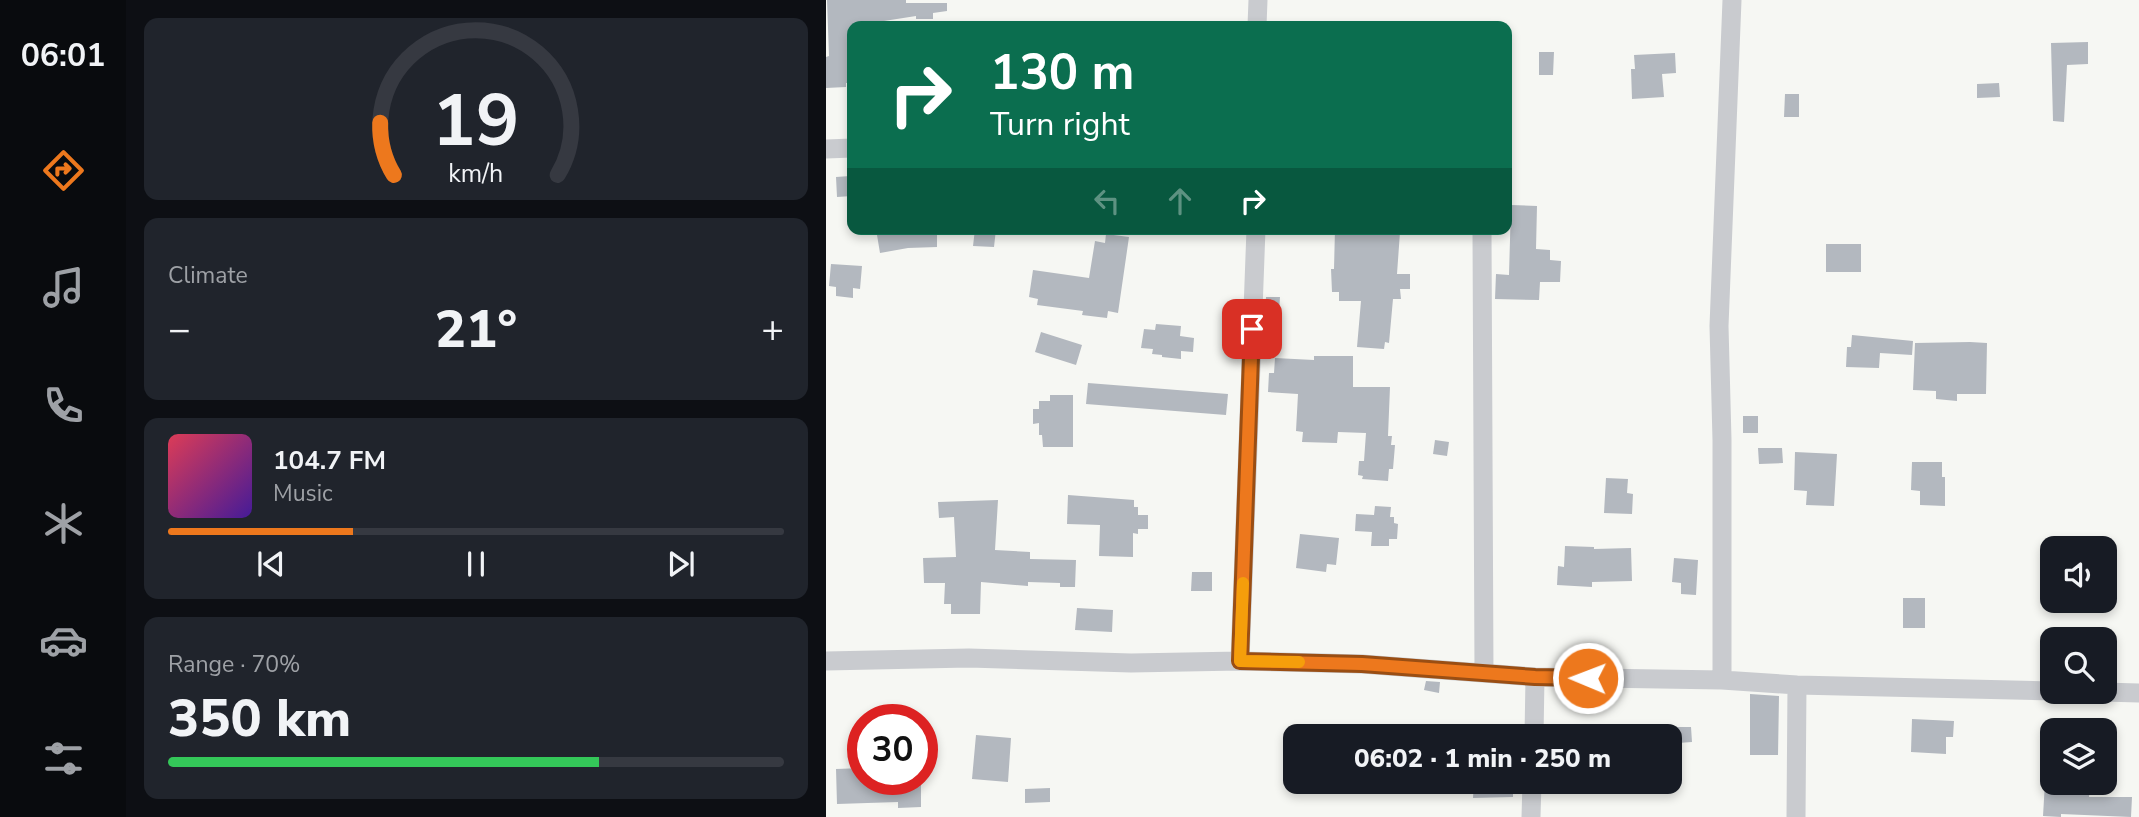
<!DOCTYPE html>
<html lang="en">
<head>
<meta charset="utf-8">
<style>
  :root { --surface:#171b24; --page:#20242c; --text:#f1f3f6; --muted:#9ea1a6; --line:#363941; --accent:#ed781d }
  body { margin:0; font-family:"Nunito Sans",sans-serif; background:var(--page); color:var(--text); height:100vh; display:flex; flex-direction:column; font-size:26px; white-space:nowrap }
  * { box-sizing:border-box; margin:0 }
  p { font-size:23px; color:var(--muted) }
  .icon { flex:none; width:38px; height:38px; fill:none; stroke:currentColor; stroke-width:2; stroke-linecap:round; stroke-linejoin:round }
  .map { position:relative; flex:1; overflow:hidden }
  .sheet { display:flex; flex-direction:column; gap:18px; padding:18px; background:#0d0f14; width:700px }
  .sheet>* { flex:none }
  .guide { position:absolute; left:21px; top:21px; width:665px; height:214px; border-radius:14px; box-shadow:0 4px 10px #0003; background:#0b6e4f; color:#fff; overflow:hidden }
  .fabs { position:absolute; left:1214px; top:536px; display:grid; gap:14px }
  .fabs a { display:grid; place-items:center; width:77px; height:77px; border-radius:14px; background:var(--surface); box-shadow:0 4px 10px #0003; font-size:35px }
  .speed { position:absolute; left:21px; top:704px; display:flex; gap:14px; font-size:35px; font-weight:700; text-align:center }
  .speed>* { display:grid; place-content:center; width:91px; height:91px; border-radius:50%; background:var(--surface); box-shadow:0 4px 10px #0003; line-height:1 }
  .speed .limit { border:10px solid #d22; background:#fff; color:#111 }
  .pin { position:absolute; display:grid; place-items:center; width:60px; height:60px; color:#fff; margin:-30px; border-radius:14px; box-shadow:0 4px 10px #0006 }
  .me { position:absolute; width:77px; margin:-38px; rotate:271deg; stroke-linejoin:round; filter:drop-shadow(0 0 5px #0008) }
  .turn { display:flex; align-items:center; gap:24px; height:147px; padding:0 28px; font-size:32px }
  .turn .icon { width:91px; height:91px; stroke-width:2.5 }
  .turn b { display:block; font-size:49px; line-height:60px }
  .lanes { display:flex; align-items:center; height:66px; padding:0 28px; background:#0003; justify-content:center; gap:35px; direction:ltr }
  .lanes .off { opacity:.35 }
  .big { font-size:52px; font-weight:800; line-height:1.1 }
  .sheet .tile { flex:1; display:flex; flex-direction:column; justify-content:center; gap:10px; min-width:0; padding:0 24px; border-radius:14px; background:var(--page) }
  .sheet .dial { align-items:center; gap:0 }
  .dial svg { height:182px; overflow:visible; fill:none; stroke:var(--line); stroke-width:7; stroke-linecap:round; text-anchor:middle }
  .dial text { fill:var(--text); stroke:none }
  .song { display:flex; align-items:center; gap:21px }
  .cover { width:84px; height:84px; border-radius:10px; background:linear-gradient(135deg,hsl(350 70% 55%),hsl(260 70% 35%)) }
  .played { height:7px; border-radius:4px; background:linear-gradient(90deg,var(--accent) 30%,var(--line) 30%) }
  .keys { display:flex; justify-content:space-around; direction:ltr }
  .heat { display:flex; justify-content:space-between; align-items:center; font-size:38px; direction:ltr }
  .charge { height:10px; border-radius:5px; background:linear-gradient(90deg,#34c759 70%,var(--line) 0) }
  .trip { position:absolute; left:457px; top:724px; width:399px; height:70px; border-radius:14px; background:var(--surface); box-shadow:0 4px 10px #0003; font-weight:800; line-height:70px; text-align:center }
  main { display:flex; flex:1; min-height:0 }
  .menu { display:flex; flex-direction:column; width:126px; justify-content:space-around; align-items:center; background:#090b0e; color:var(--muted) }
  .menu .icon { width:49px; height:49px }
  .menu .on { color:var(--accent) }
  .menu b { font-size:32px; color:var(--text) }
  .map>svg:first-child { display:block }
  .building { fill:#b3b8bf }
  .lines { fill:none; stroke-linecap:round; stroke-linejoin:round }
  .minor { stroke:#c9cbcf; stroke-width:19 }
  .route-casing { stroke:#9a4e13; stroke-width:18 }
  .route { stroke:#ed781d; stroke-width:12 }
  .slow { stroke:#f59e0b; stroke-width:12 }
</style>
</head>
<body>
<main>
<nav class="menu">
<b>06:01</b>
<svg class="icon on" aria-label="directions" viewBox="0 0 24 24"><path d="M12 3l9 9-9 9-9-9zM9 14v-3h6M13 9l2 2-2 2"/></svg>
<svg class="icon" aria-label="music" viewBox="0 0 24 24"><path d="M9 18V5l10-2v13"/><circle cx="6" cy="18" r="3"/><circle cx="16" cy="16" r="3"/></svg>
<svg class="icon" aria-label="phone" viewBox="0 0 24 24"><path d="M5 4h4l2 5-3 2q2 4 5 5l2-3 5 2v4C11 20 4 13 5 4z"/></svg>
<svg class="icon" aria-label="climate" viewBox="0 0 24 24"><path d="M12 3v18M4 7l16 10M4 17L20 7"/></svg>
<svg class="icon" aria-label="car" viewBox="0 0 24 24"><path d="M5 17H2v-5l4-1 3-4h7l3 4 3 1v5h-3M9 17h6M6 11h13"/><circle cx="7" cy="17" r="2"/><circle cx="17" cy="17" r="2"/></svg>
<svg class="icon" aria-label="filters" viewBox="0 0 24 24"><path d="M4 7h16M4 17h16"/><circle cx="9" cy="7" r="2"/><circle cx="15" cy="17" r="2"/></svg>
</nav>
<section class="sheet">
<div class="tile dial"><svg viewBox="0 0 100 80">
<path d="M14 69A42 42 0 1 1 86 69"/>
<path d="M14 69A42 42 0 0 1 8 46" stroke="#ed781d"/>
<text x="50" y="56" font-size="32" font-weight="700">19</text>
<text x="50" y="72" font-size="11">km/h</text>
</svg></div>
<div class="tile"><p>Climate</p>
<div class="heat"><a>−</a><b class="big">21°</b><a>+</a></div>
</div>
<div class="tile">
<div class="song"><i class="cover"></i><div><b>104.7 FM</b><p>Music</p></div></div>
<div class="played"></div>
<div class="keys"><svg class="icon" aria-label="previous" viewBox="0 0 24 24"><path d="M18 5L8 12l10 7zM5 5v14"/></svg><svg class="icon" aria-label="pause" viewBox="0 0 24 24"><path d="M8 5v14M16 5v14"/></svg><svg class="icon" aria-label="next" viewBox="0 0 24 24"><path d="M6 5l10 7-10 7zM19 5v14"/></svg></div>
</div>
<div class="tile"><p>Range · 70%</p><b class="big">350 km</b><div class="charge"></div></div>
</section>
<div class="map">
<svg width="1313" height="817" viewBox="0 0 1313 817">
  <rect width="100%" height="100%" fill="#f6f7f3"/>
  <path class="building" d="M 1,0 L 80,0 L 80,3 L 121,3 L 121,11 L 107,13 L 107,19 L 90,19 L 90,16 L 26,26 L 26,83 L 20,83 L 20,87 L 0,88 L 0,57 L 3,56 Z
    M 1262,42 L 1262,64 L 1241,65 L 1238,122 L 1227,121 L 1225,43 Z
    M 713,52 L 728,52 L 727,75 L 713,75 Z
    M 849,53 L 850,73 L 836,74 L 838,97 L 806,99 L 805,69 L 809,69 L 808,55 Z
    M 1173,83 L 1174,97 L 1151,98 L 1151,84 Z
    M 959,94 L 973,94 L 973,117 L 958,117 Z
    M 24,176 L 26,196 L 11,197 L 10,177 Z
    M 685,205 L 711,206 L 710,249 L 724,250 L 724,260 L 735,261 L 734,282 L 714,282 L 713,300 L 669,299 L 670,274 L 683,275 Z
    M 50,229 L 111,229 L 111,247 L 82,248 L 54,253 Z
    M 149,229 L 170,229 L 168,247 L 147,246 Z
    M 509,229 L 567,229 L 567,232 L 574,232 L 571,274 L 584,274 L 584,289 L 574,289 L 575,299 L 567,299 L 563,343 L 559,342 L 558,349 L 531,347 L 535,301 L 513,301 L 513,292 L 506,292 L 505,269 L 508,269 Z
    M 280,234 L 303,237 L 292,313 L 282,311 L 281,318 L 256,315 L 257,311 L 211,305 L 212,299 L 203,297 L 207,270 L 263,278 L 269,241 L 279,243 Z
    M 1000,244 L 1035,244 L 1035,272 L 1000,272 Z
    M 5,264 L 36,266 L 34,289 L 27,288 L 27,298 L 10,296 L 10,287 L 3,286 Z
    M 440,297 L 454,297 L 453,312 L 439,311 Z
    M 330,324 L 355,326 L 354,336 L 368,338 L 367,352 L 355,351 L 355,359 L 336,357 L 336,355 L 326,354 L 327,349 L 315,348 L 318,329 L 329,330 Z
    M 215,332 L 256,345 L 250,365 L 209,352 Z
    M 1026,335 L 1087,341 L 1086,355 L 1054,353 L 1053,368 L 1020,367 L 1021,347 L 1025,347 Z
    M 1144,342 L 1161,343 L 1160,394 L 1131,394 L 1131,401 L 1110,399 L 1110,391 L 1087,390 L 1089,343 Z
    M 488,356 L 527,356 L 527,387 L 564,387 L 562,436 L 566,436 L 565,445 L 569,445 L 567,469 L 563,469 L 562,481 L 536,479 L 537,476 L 532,475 L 533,461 L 538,461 L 540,433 L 512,432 L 511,443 L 476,442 L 477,432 L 470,431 L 472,394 L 442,392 L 443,373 L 448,373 L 449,358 L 488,360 Z
    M 262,383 L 402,394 L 400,415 L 260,404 Z
    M 224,395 L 247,395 L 247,447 L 217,447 L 216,435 L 213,435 L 213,423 L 207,424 L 207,409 L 213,409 L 213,401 L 224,401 Z
    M 917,416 L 932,416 L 932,433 L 917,433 Z
    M 609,440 L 623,442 L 621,456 L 607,454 Z
    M 932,448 L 956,448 L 957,463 L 933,464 Z
    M 969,452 L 1011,454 L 1008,506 L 980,505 L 981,491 L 968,490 Z
    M 1086,462 L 1116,462 L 1116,477 L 1119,477 L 1119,506 L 1094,505 L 1094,491 L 1085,490 Z
    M 780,478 L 802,479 L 801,493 L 807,494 L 806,514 L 778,513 Z
    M 242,495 L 308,500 L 308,507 L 312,507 L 312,515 L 322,515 L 322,529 L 312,529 L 312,534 L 307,533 L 307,557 L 273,556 L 274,525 L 241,524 Z
    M 172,500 L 169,550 L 204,552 L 204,559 L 250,560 L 249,587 L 234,587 L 234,583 L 202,582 L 202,586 L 155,582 L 154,614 L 125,614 L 125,604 L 118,604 L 119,583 L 98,583 L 97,558 L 130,557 L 128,517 L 113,518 L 112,502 Z
    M 549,506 L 565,507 L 564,517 L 568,517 L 568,523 L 572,524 L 571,539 L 563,539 L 563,546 L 545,546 L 546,532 L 529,531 L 530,514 L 548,515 Z
    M 474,534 L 513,538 L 510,565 L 501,564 L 500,572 L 470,568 Z
    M 739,546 L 768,547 L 768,549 L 805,548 L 806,581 L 766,582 L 766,587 L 731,585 L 732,566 L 738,567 Z
    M 848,558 L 872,560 L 870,595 L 855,594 L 855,583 L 846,582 Z
    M 366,572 L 386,572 L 386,591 L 365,591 Z
    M 1077,598 L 1099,598 L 1099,628 L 1077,628 Z
    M 251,608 L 287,610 L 286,632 L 249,630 Z
    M 600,681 L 614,682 L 613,693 L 598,690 Z
    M 924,694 L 953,696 L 952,755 L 924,755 Z
    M 1086,719 L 1128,721 L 1127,737 L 1120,737 L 1120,754 L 1085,752 Z
    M 851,727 L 865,727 L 866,742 L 852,743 Z
    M 150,735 L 185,738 L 182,782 L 146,779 Z
    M 37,768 L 37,779 L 75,779 L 75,785 L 95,784 L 95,807 L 72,808 L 72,802 L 11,804 L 10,769 Z
    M 648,782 L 687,782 L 687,797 L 647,798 Z
    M 1219,782 L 1264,782 L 1263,797 L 1306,797 L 1305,817 L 1235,814 L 1235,817 L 1217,816 Z
    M 224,788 L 224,802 L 199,803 L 199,789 Z"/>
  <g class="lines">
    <path class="minor" d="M 431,26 L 432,0
      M 0,149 L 26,148
      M 656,232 L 658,673
      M 0,661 L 143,658 L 305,663 L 414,661 L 536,664 L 709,677 L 896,680 L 971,685 L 1227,691
      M 414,661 L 430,229
      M 896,680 L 896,440 L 893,326 L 906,0
      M 1241,691 L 1313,693
      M 708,737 L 709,677
      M 705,817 L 706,782
      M 970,817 L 971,685"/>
  </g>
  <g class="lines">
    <g class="route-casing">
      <path id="route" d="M 426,329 L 414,661 L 536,664 L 709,677 L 762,678"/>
    </g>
    <use href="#route" class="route"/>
    <path class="slow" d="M 417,583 L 414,661 L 473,662"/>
  </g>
</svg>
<div class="fabs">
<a><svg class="icon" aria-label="sound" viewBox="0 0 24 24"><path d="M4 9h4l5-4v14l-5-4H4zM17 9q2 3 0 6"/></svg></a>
<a><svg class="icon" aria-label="search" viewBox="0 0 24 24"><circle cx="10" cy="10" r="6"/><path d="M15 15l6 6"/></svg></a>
<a><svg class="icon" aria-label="layers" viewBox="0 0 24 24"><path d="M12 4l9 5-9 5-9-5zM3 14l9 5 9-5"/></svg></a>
</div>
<div class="speed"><div class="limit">30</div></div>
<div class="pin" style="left:426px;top:329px;background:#d93025"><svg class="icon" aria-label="arrive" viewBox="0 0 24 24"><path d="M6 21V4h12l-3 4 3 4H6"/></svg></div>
<svg class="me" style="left:762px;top:678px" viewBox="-20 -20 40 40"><circle r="17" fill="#ed781d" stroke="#fff" stroke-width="3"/><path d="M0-11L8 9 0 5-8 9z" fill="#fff"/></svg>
<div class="trip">06:02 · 1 min · 250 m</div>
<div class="guide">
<div class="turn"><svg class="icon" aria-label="right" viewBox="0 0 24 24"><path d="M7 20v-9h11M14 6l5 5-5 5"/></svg><div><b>130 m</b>Turn right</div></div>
<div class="lanes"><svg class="icon off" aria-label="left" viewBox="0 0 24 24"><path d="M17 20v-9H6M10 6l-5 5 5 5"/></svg><svg class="icon off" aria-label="ahead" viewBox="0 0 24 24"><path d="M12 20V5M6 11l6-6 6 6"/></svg><svg class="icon" aria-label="right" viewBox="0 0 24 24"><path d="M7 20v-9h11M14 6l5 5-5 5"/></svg></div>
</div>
</div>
</main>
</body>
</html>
